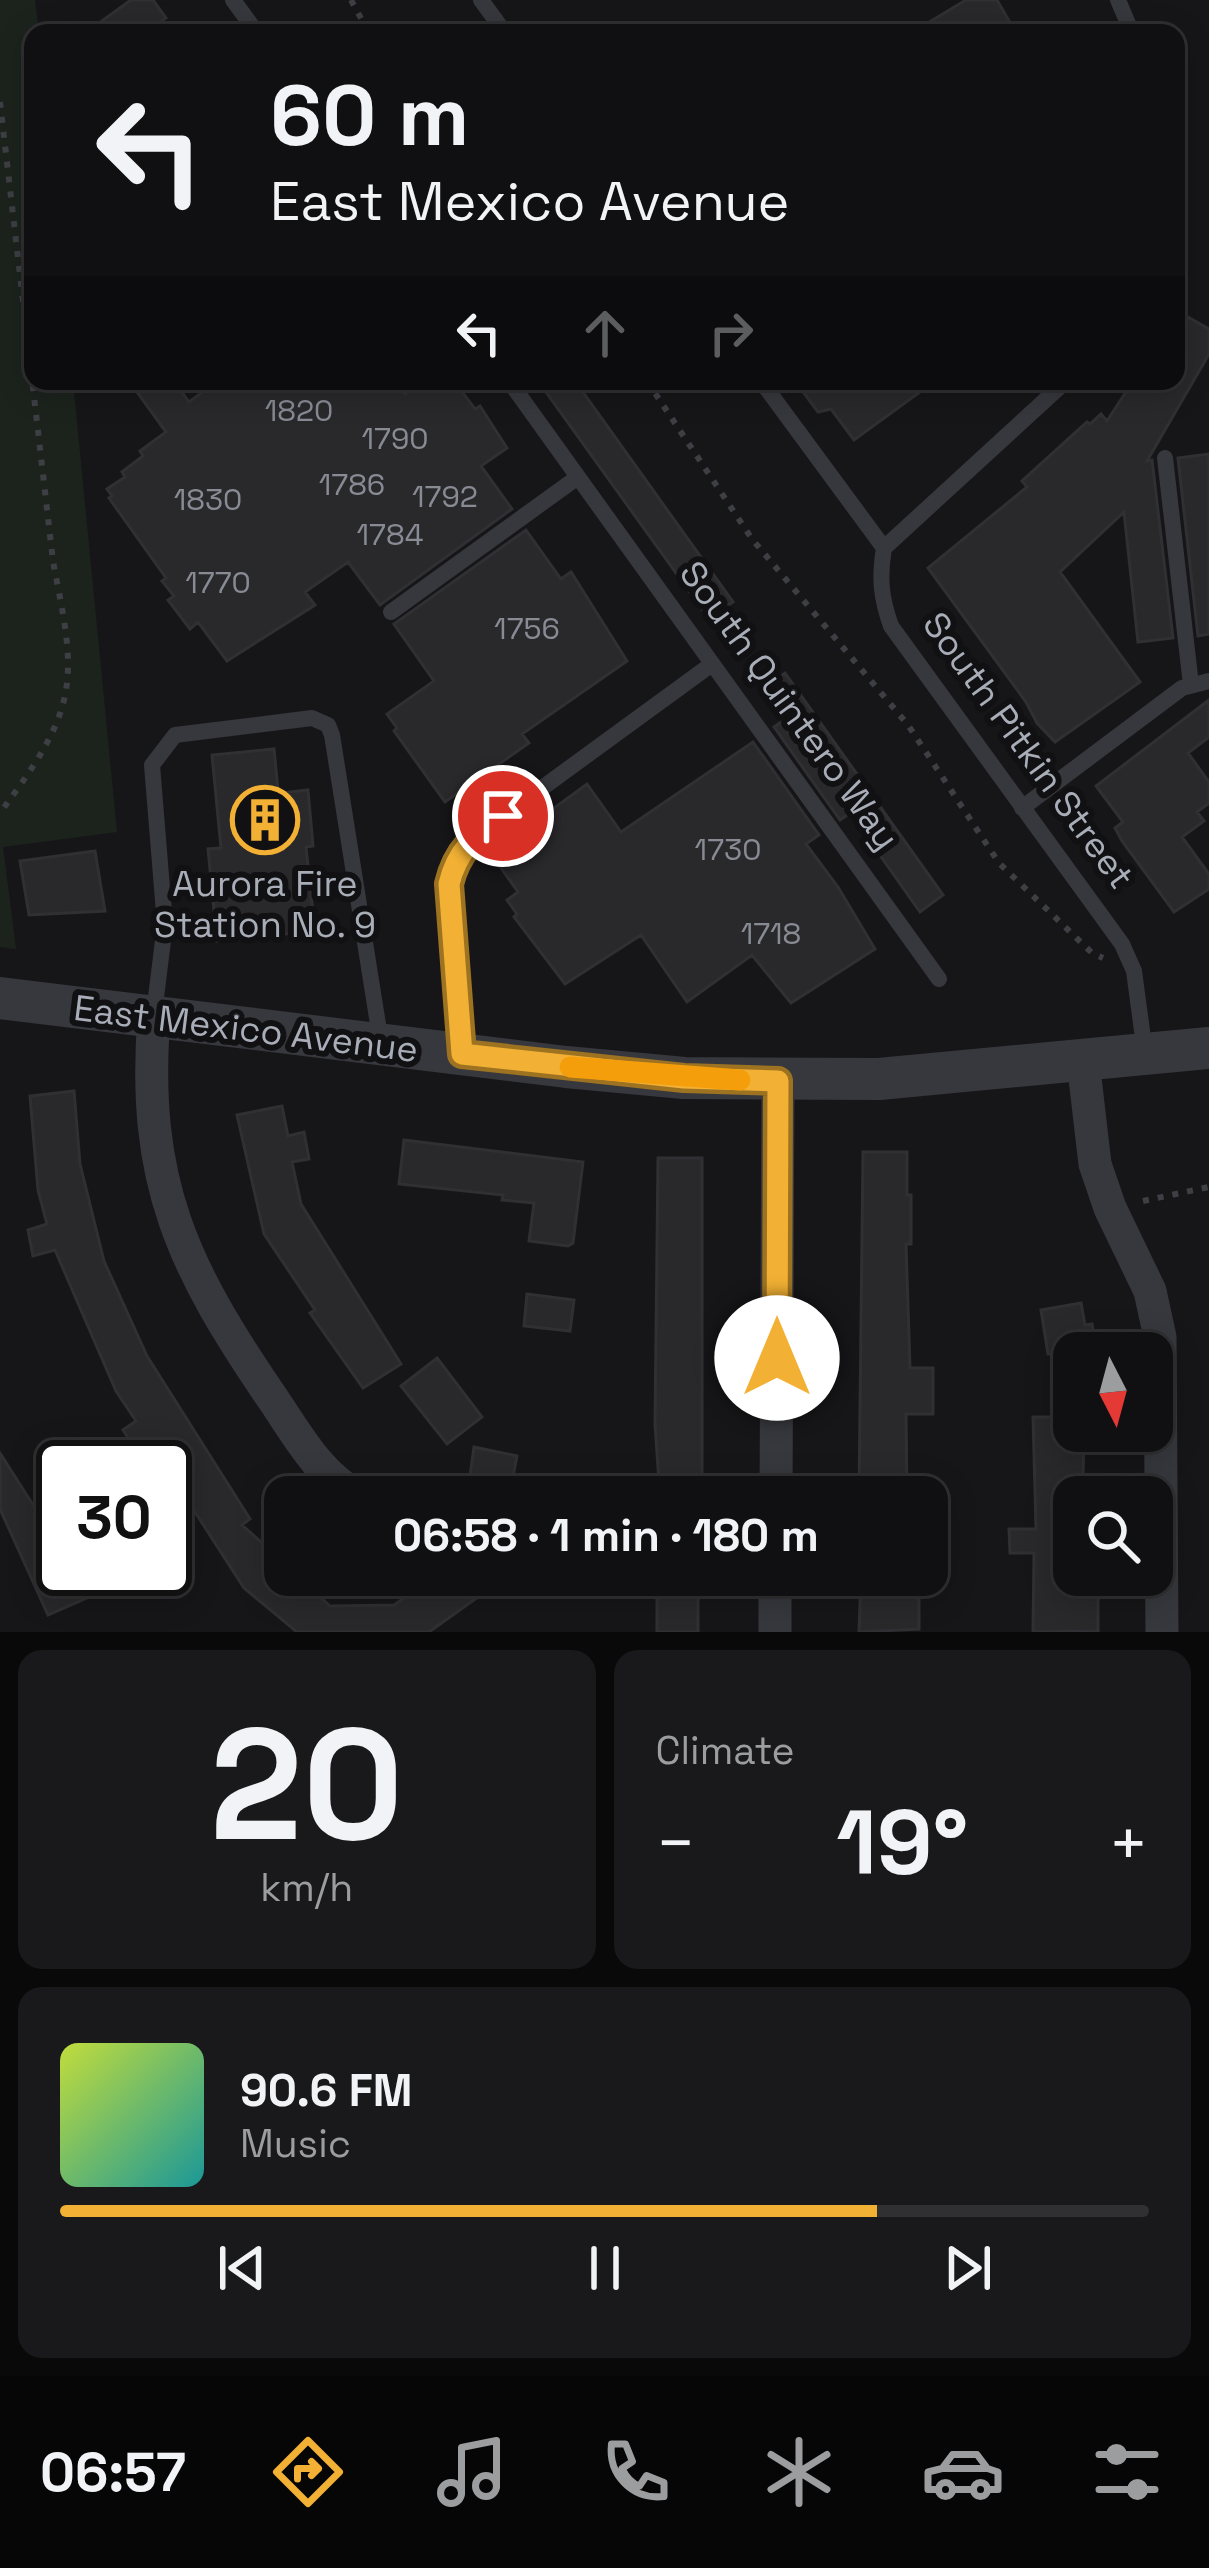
<!DOCTYPE html>
<html lang="en">
<head>
<meta charset="utf-8">
<style>
  :root { --surface:#101012; --page:#19191b; --text:#f1f3f6; --muted:#9c9d9f; --line:#303032; --accent:#f2b134 }
  body { margin:0; font-family:"Space Grotesk",sans-serif; background:var(--page); color:var(--text); height:100vh; display:flex; flex-direction:column; font-size:45px; white-space:nowrap }
  * { box-sizing:border-box; margin:0 }
  p { font-size:39px; color:var(--muted) }
  .icon { flex:none; width:66px; height:66px; fill:none; stroke:currentColor; stroke-width:2; stroke-linecap:round; stroke-linejoin:round }
  .map { position:relative; height:1632px; overflow:hidden }
  .details { display:flex; flex-direction:column; gap:18px; padding:18px; background:#09090a; flex:1 }
  .details>* { flex:none }
  .banner { position:absolute; left:24px; top:24px; width:1161px; height:366px; border-radius:24px; box-shadow:0 6px 30px #0003,0 0 0 3px var(--line); background:#101012; color:var(--text); overflow:hidden }
  .needle { width:78px; rotate:174deg }
  .tools { position:absolute; left:1053px; top:1332px; display:grid; gap:24px }
  .tools a { display:grid; place-items:center; width:120px; height:120px; border-radius:24px; background:var(--surface); box-shadow:0 6px 30px #0003,0 0 0 3px var(--line); font-size:60px }
  .speed { position:absolute; left:36px; top:1440px; display:flex; gap:24px; font-size:60px; font-weight:700; text-align:center }
  .speed>* { display:grid; place-content:center; width:156px; height:156px; border-radius:50%; background:var(--surface); box-shadow:0 6px 30px #0003,0 0 0 3px var(--line); line-height:1 }
  .speed .limit { border:6px solid #111; border-radius:18px; background:#fff; color:#111 }
  .pin { position:absolute; display:grid; place-items:center; width:102px; height:102px; color:#fff; margin:-51px; border:6px solid #fff; border-radius:50%; box-shadow:0 3px 12px #0007 }
  .me { position:absolute; width:132px; margin:-66px; rotate:0deg; stroke-linejoin:round; filter:drop-shadow(0 0 9px #0008) }
  .turn { display:flex; align-items:center; gap:42px; height:252px; padding:0 48px; font-size:54px }
  .turn .icon { width:156px; height:156px; stroke-width:2.5 }
  .turn b { display:block; font-size:84px; line-height:102px }
  .lanes { display:flex; align-items:center; height:114px; padding:0 48px; background:#0003; justify-content:center; gap:60px; direction:ltr }
  .lanes .off { opacity:.35 }
  .big { font-size:90px; font-weight:700; line-height:1.1 }
  .details .tile { flex:1; display:flex; flex-direction:column; justify-content:center; gap:18px; min-width:0; padding:0 42px; border-radius:24px; background:var(--page) }
  .details .dial { align-items:center; gap:0 }
  .dial b { font-size:156px; line-height:1 }
  .song { display:flex; align-items:center; gap:36px }
  .cover { width:144px; height:144px; border-radius:18px; background:linear-gradient(135deg,hsl(70 70% 55%),hsl(180 70% 35%)) }
  .played { height:12px; border-radius:6px; background:linear-gradient(90deg,var(--accent) 75%,var(--line) 75%) }
  .keys { display:flex; justify-content:space-around; direction:ltr }
  .heat { display:flex; justify-content:space-between; align-items:center; font-size:66px; direction:ltr }
  .details .tiles { flex:1; display:grid; gap:18px; grid-template-columns:1fr 1fr }
  .tile:last-child { grid-column:span 2 }
  .trip { position:absolute; left:264px; top:1476px; width:684px; height:120px; border-radius:24px; background:var(--surface); box-shadow:0 6px 30px #0003,0 0 0 3px var(--line); font-weight:700; line-height:120px; text-align:center }
  .tabs { display:flex; height:192px; justify-content:space-around; align-items:center; background:#060607; color:var(--muted) }
  .tabs .icon { width:84px; height:84px }
  .tabs .selected { color:var(--accent) }
  .tabs b { font-size:54px; color:var(--text) }
  .map>svg:first-child { display:block }
  .green { fill:#1c231d }
  .building { fill:#29292c; stroke:#303034; stroke-width:3 }
  .lines { fill:none; stroke-linecap:round; stroke-linejoin:round }
  .path { stroke:#3d3f44; stroke-width:6; stroke-dasharray:6 9; stroke-linecap:butt }
  .service { stroke:#37383d; stroke-width:16 }
  .minor { stroke:#37383d; stroke-width:33 }
  .tertiary { stroke:#37383d; stroke-width:42 }
  .route-casing { stroke:#9d7322; stroke-width:30 }
  .route { stroke:#f2b134; stroke-width:21 }
  .slow { stroke:#f59e0b; stroke-width:21 }
  .labels { text-anchor:middle; stroke-width:12; stroke-linejoin:round; paint-order:stroke }
  .number-label { font-size:30px; fill:#888b94 }
  .street-label { font-size:36px; fill:#a8adb8; stroke:#111113 }
  .poi-label { font-size:36px; fill:#a8adb8; stroke:#111113 }
</style>
</head>
<body>
<div class="map">
<svg width="1209" height="1632" viewBox="0 0 1209 1632">
  <rect width="100%" height="100%" fill="#161618"/>
  <path class="green" d="M 0,0 L 35,0 L 39,33 L 33,33 L 33,381 L 73,381 L 117,832 L 3,847 L 16,949 L 0,947 Z"/>
  <path class="building" d="M 131,0 L 153,0 L 166,18 L 146,33 L 85,33 Z
    M 966,0 L 997,0 L 1016,33 L 911,33 Z
    M 1188,317 L 1209,329 L 1209,354 L 1147,461 L 1152,460 L 1173,638 L 1138,642 L 1124,512 L 1060,572 L 1140,682 L 1055,742 L 1037,723 L 1026,702 L 928,568 L 1027,487 L 1022,481 L 1087,422 L 1090,424 L 1101,414 L 1107,421 L 1133,381 L 1176,381 L 1176,338 Z
    M 129,381 L 174,381 L 189,402 L 217,381 L 396,381 L 405,394 L 423,381 L 454,381 L 475,409 L 480,406 L 507,448 L 481,466 L 512,509 L 380,605 L 348,562 L 305,592 L 315,605 L 227,661 L 198,622 L 190,629 L 168,600 L 174,596 L 162,581 L 166,578 L 109,498 L 112,496 L 107,489 L 125,477 L 122,472 L 143,456 L 140,451 L 166,432 Z
    M 538,381 L 575,381 L 733,602 L 709,619 Z
    M 795,381 L 935,381 L 854,440 L 831,409 L 818,412 Z
    M 1209,454 L 1209,634 L 1198,636 L 1178,458 Z
    M 526,530 L 561,579 L 571,572 L 627,661 L 522,734 L 529,743 L 445,802 L 394,731 L 397,728 L 387,714 L 434,681 L 394,624 Z
    M 785,673 L 943,895 L 920,912 L 850,813 L 840,820 L 774,727 L 783,721 L 761,690 Z
    M 1209,700 L 1209,737 L 1188,753 L 1209,782 L 1209,803 L 1197,812 L 1204,821 L 1182,837 L 1209,874 L 1209,889 L 1174,912 L 1122,841 L 1115,828 L 1123,822 L 1096,786 Z
    M 753,742 L 819,835 L 806,844 L 838,887 L 875,949 L 791,1003 L 752,955 L 687,1002 L 641,935 L 565,984 L 514,917 L 517,914 L 507,900 L 518,892 L 491,854 L 587,784 L 621,832 Z
    M 274,749 L 278,790 L 282,793 L 308,790 L 313,846 L 306,847 L 315,931 L 217,941 L 208,849 L 221,848 L 212,755 Z
    M 95,851 L 105,911 L 29,915 L 20,861 Z
    M 74,1091 L 80,1164 L 104,1261 L 147,1356 L 250,1519 L 242,1525 L 280,1559 L 285,1575 L 296,1575 L 330,1606 L 394,1605 L 438,1575 L 477,1575 L 488,1590 L 429,1632 L 297,1632 L 244,1588 L 166,1467 L 147,1467 L 123,1430 L 136,1421 L 116,1391 L 55,1250 L 33,1256 L 28,1230 L 47,1224 L 38,1190 L 30,1096 Z
    M 282,1106 L 288,1136 L 304,1132 L 309,1159 L 292,1162 L 301,1204 L 401,1364 L 363,1388 L 310,1313 L 315,1310 L 264,1234 L 237,1115 Z
    M 404,1140 L 583,1162 L 573,1243 L 568,1246 L 529,1241 L 534,1203 L 502,1200 L 503,1195 L 399,1184 Z
    M 863,1152 L 907,1152 L 907,1195 L 911,1195 L 911,1244 L 906,1244 L 910,1368 L 933,1368 L 933,1414 L 906,1414 L 907,1497 L 859,1497 Z
    M 658,1158 L 702,1158 L 702,1497 L 660,1497 L 655,1424 Z
    M 527,1294 L 574,1300 L 570,1331 L 524,1326 Z
    M 1081,1303 L 1085,1325 L 1092,1324 L 1097,1353 L 1048,1354 L 1041,1310 Z
    M 437,1358 L 482,1417 L 447,1444 L 401,1386 Z
    M 1033,1417 L 1074,1417 L 1074,1431 L 1084,1431 L 1083,1477 L 1074,1477 L 1074,1595 L 1098,1595 L 1098,1631 L 1033,1632 L 1034,1553 L 1010,1553 L 1009,1529 L 1036,1529 Z
    M 474,1447 L 517,1456 L 509,1497 L 467,1497 Z
    M 0,1453 L 42,1519 L 63,1507 L 63,1569 L 77,1569 L 89,1597 L 48,1615 L 0,1509 Z
    M 861,1575 L 902,1575 L 902,1583 L 919,1583 L 919,1629 L 859,1632 Z
    M 657,1585 L 698,1585 L 698,1632 L 657,1632 Z"/>
  <g class="lines">
    <path class="path" d="M 351,0 L 369,33
      M 0,102 L 53,561 C 60,601 73,649 66,690 C 59,735 26,777 0,813
      M 647,381 L 752,539 L 908,725 L 999,863 L 1092,953 L 1103,958
      M 1143,1201 L 1209,1187"/>
    <path class="service" d="M 233,0 L 257,33
      M 481,0 L 505,33
      M 1118,0 L 1132,33
      M 509,381 L 939,979
      M 761,381 L 884,548 C 879,578 881,598 891,626 L 1122,944 L 1134,971 L 1145,1053
      M 1165,458 L 1191,685
      M 884,548 L 1066,381
      M 391,612 L 578,477
      M 1022,808 L 1182,688 L 1209,681
      M 154,1013 L 165,925 L 152,765 L 175,735 L 312,718 L 328,725 L 332,735 L 381,1043
      M 462,1053 L 449,884 L 455,861 L 468,842 L 712,664"/>
    <path class="minor" d="M 154,1016 C 141,1183 183,1268 275,1402 C 299,1438 320,1476 359,1497
      M 1083,1061 L 1095,1164 L 1110,1208 L 1150,1291 L 1160,1337 L 1162,1632
      M 776,1497 L 778,1081
      M 775,1632 L 775,1575"/>
    <path class="tertiary" d="M 0,998 L 566,1067 L 684,1078 L 879,1079 L 1209,1048"/>
  </g>
  <g class="lines">
    <g class="route-casing">
      <path id="route" d="M 503,816 C 475,836 457,850 449,884 L 462,1054 L 684,1078 L 778,1081 L 777,1358"/>
    </g>
    <use href="#route" class="route"/>
    <path class="slow" d="M 570,1067 L 740,1080"/>
  </g>
  <defs>
    <g id="building-ring" transform="scale(3.45)"><circle r="9.5" fill="#111113" stroke="#f2b134" stroke-width="1.5"/><path d="M-4-6H4V6H1V3H-1V6H-4ZM-2.5-4.3h1.7v1.8h-1.7ZM.8-4.3h1.7v1.8H.8ZM-2.5-1h1.7V.8h-1.7ZM.8-1h1.7V.8H.8Z" fill="#f2b134"/></g>
  </defs>
  <g fill-rule="evenodd">
    <use href="#building-ring" x="265" y="820"/>
  </g>
  <g class="labels">
    <g class="number-label">
      <text x="299" y="421">1820</text>
      <text x="395" y="449">1790</text>
      <text x="352" y="495">1786</text>
      <text x="445" y="507">1792</text>
      <text x="208" y="510">1830</text>
      <text x="390" y="545">1784</text>
      <text x="218" y="593">1770</text>
      <text x="527" y="639">1756</text>
      <text x="728" y="860">1730</text>
      <text x="771" y="944">1718</text>
    </g>
    <g class="street-label">
      <text transform="translate(790 705) rotate(54)" y="13">South Quintero Way</text>
      <text transform="translate(1029 750) rotate(54)" y="13">South Pitkin Street</text>
      <text transform="translate(246 1028) rotate(7)" y="13">East Mexico Avenue</text>
    </g>
    <g class="poi-label">
      <text x="265" y="896">Aurora Fire<tspan x="265" dy="41">Station No. 9</tspan></text>
    </g>
  </g>
</svg>
<div class="tools">
<a><svg class="needle" viewBox="-14 -14 28 28"><path d="M0-13l5 13h-10z" fill="#e53935"/><path d="M0 13l5-13h-10z" fill="#9c9d9f"/></svg></a>
<a><svg class="icon" aria-label="search" viewBox="0 0 24 24"><circle cx="10" cy="10" r="6"/><path d="M15 15l6 6"/></svg></a>
</div>
<div class="speed"><div class="limit">30</div></div>
<div class="pin" style="left:503px;top:816px;background:#d93025"><svg class="icon" aria-label="arrive" viewBox="0 0 24 24"><path d="M6 21V4h12l-3 4 3 4H6"/></svg></div>
<svg class="me" style="left:777px;top:1358px" viewBox="-20 -20 40 40"><circle r="19" fill="#fff"/><path d="M0-13L10 11 0 6-10 11z" fill="#f2b134"/></svg>
<div class="trip">06:58 · 1 min · 180 m</div>
<div class="banner">
<div class="turn"><svg class="icon" aria-label="left" viewBox="0 0 24 24"><path d="M17 20v-9H6M10 6l-5 5 5 5"/></svg><div><b>60 m</b>East Mexico Avenue</div></div>
<div class="lanes"><svg class="icon" aria-label="left" viewBox="0 0 24 24"><path d="M17 20v-9H6M10 6l-5 5 5 5"/></svg><svg class="icon off" aria-label="ahead" viewBox="0 0 24 24"><path d="M12 20V5M6 11l6-6 6 6"/></svg><svg class="icon off" aria-label="right" viewBox="0 0 24 24"><path d="M7 20v-9h11M14 6l5 5-5 5"/></svg></div>
</div>
</div>
<section class="details">
<div class="tiles">
<div class="tile dial"><b>20</b><p>km/h</p></div>
<div class="tile"><p>Climate</p>
<div class="heat"><a>−</a><b class="big">19°</b><a>+</a></div>
</div>
<div class="tile">
<div class="song"><i class="cover"></i><div><b>90.6 FM</b><p>Music</p></div></div>
<div class="played"></div>
<div class="keys"><svg class="icon" aria-label="previous" viewBox="0 0 24 24"><path d="M18 5L8 12l10 7zM5 5v14"/></svg><svg class="icon" aria-label="pause" viewBox="0 0 24 24"><path d="M8 5v14M16 5v14"/></svg><svg class="icon" aria-label="next" viewBox="0 0 24 24"><path d="M6 5l10 7-10 7zM19 5v14"/></svg></div>
</div>
</div>
</section>
<nav class="tabs">
<b>06:57</b>
<svg class="icon selected" aria-label="directions" viewBox="0 0 24 24"><path d="M12 3l9 9-9 9-9-9zM9 14v-3h6M13 9l2 2-2 2"/></svg>
<svg class="icon" aria-label="music" viewBox="0 0 24 24"><path d="M9 18V5l10-2v13"/><circle cx="6" cy="18" r="3"/><circle cx="16" cy="16" r="3"/></svg>
<svg class="icon" aria-label="phone" viewBox="0 0 24 24"><path d="M5 4h4l2 5-3 2q2 4 5 5l2-3 5 2v4C11 20 4 13 5 4z"/></svg>
<svg class="icon" aria-label="climate" viewBox="0 0 24 24"><path d="M12 3v18M4 7l16 10M4 17L20 7"/></svg>
<svg class="icon" aria-label="car" viewBox="0 0 24 24"><path d="M5 17H2v-5l4-1 3-4h7l3 4 3 1v5h-3M9 17h6M6 11h13"/><circle cx="7" cy="17" r="2"/><circle cx="17" cy="17" r="2"/></svg>
<svg class="icon" aria-label="filters" viewBox="0 0 24 24"><path d="M4 7h16M4 17h16"/><circle cx="9" cy="7" r="2"/><circle cx="15" cy="17" r="2"/></svg>
</nav>
</body>
</html>
